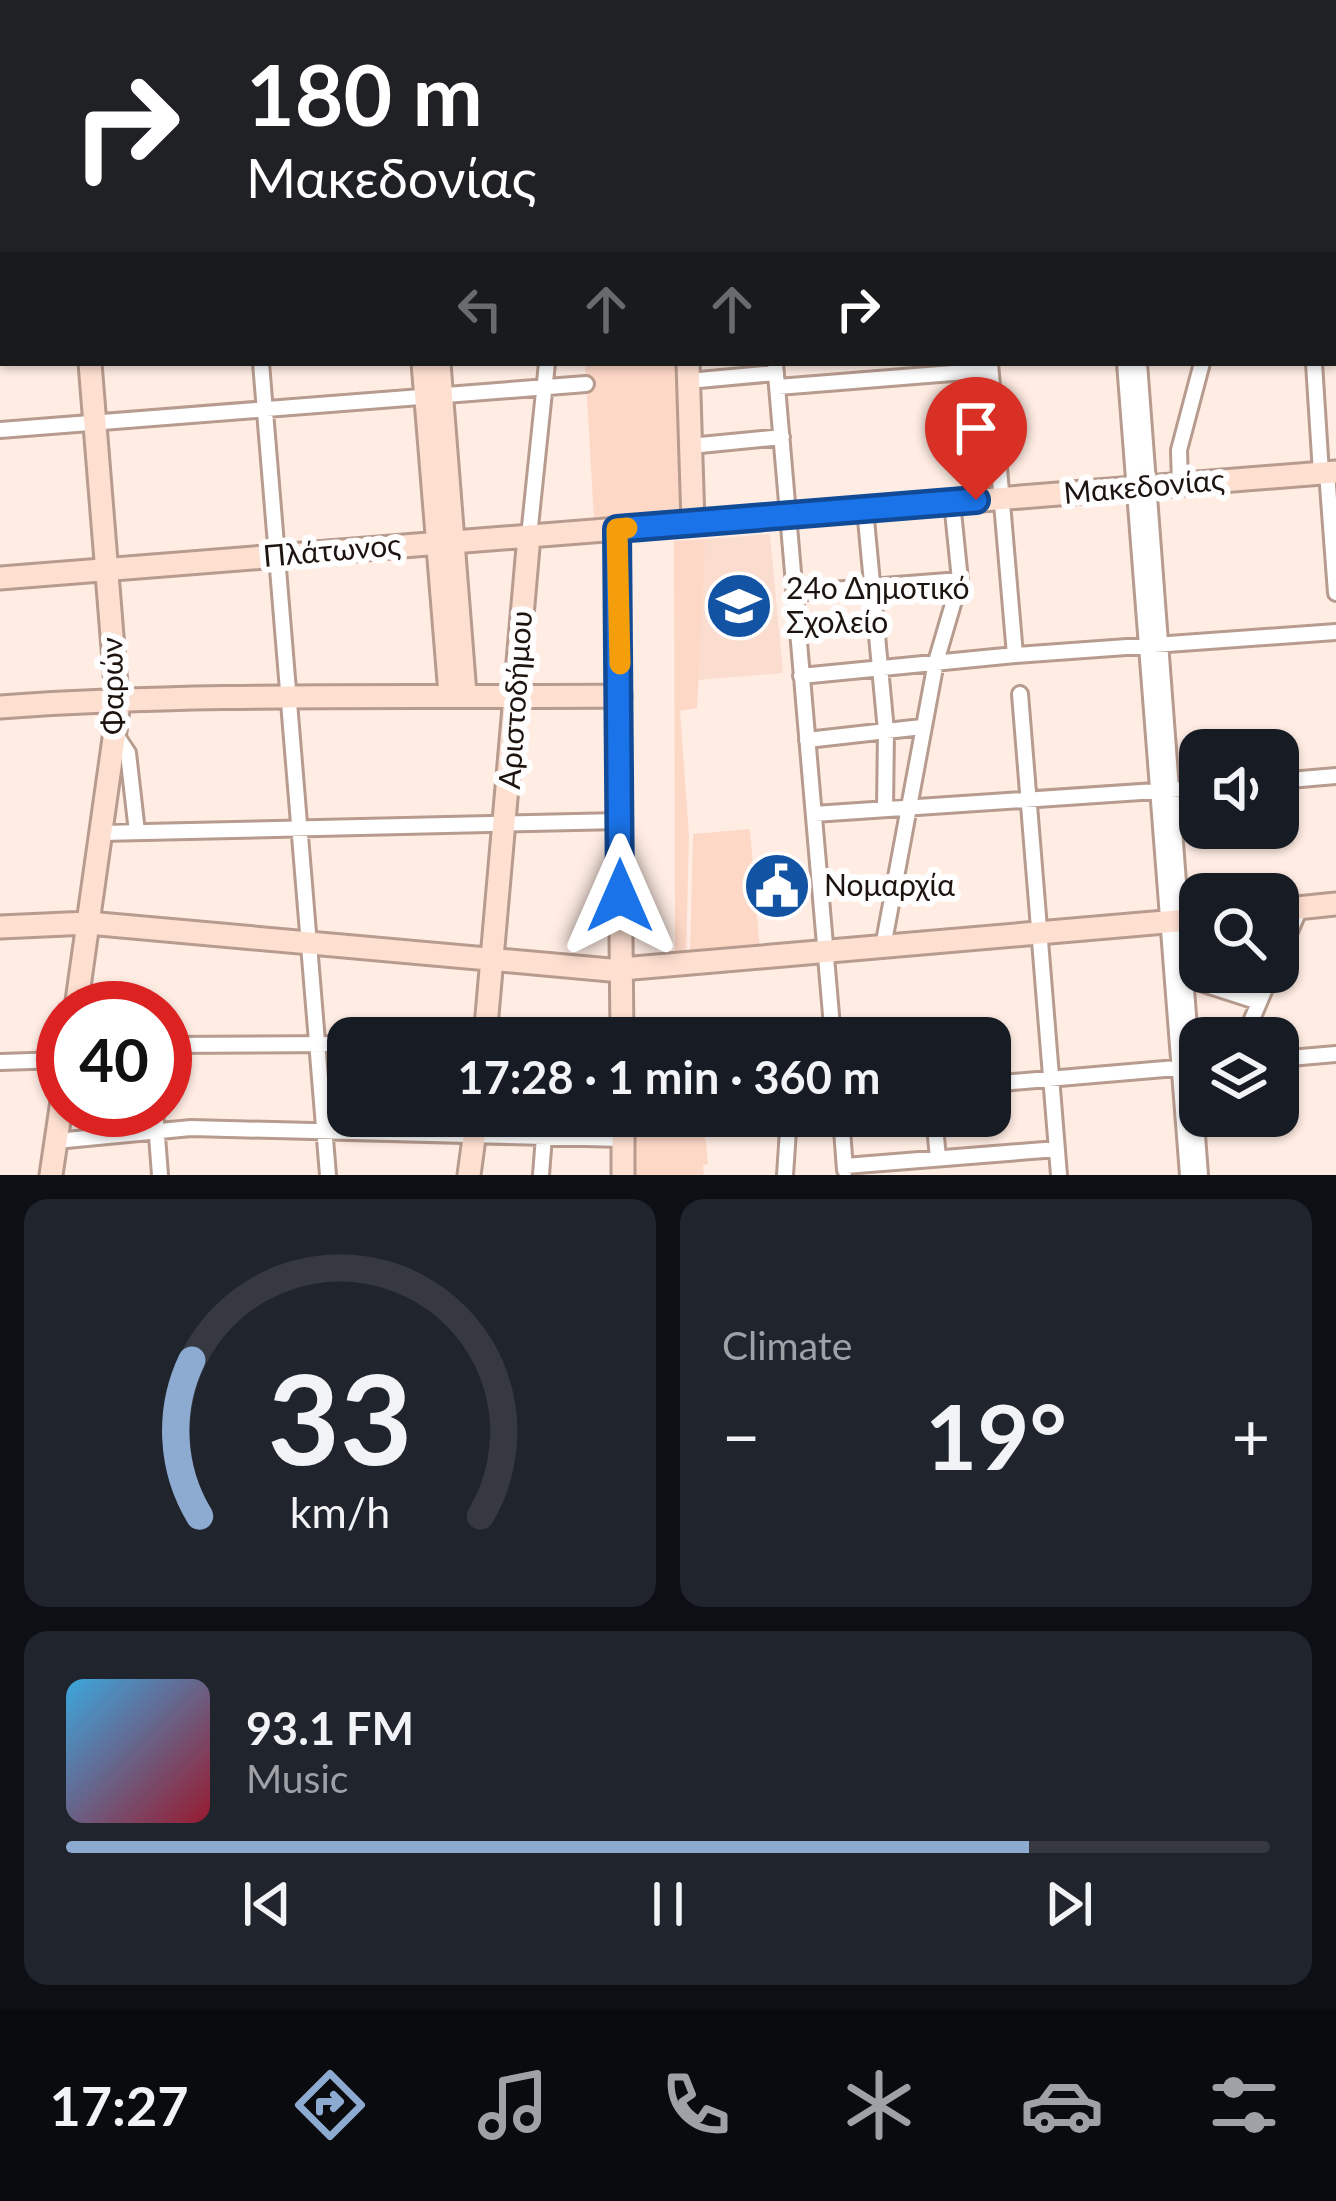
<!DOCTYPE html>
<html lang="en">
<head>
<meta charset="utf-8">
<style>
  :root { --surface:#171b24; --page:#20242c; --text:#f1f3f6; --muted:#9ea1a6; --line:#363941; --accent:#8dabd1 }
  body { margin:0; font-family:Lato,sans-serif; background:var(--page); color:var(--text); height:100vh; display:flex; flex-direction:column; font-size:45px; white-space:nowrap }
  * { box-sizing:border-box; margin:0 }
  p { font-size:39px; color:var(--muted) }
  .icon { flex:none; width:66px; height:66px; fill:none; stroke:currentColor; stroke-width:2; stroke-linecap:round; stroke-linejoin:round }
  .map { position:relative; height:1175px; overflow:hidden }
  .drawer { display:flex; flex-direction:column; gap:24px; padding:24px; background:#0d0f14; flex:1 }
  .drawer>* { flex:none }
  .top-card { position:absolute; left:0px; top:0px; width:1338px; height:366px; box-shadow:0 3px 9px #0004; background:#202124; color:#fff; overflow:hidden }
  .fabs { position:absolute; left:1179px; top:729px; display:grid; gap:24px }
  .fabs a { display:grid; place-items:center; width:120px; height:120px; border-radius:24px; background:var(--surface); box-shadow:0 3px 9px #0004; font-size:60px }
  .speed { position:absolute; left:36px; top:981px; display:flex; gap:24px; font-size:60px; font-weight:700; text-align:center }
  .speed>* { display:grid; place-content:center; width:156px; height:156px; border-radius:50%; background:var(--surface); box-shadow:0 3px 9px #0004; line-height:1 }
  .speed .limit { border:18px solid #d22; background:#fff; color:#111 }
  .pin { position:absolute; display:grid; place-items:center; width:102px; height:102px; color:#fff; margin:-123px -51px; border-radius:50% 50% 50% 0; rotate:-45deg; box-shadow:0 0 12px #0007 }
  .pin .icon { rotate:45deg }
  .me { position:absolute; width:132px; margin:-66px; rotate:0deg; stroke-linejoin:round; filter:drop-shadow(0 0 9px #0008) }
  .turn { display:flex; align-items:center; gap:42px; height:252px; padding:0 48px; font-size:54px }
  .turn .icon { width:156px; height:156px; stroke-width:2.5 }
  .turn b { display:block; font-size:84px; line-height:102px }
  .lanes { display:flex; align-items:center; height:114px; padding:0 48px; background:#0003; justify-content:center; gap:60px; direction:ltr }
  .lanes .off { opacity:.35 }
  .big { font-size:90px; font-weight:700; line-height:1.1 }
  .drawer .tile { flex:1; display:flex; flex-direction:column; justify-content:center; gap:18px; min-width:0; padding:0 42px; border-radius:24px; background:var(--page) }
  .drawer .dial { align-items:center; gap:0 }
  .dial svg { height:312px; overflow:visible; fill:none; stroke:var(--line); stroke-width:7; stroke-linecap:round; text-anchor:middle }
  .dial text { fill:var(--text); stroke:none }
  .song { display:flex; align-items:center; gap:36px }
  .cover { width:144px; height:144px; border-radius:18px; background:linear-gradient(135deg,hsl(200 70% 55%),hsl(350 70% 35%)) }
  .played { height:12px; border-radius:6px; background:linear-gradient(90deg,var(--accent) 80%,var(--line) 80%) }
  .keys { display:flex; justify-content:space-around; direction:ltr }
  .heat { display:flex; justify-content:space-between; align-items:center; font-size:66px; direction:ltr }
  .drawer .tiles { flex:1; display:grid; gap:24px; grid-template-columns:1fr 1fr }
  .tile:last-child { grid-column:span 2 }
  .trip { position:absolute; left:327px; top:1017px; width:684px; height:120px; border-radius:24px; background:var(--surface); box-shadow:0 3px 9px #0004; font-weight:700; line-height:120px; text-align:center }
  .tabs { display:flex; height:192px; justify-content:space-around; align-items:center; background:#090b0e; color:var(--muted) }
  .tabs .icon { width:84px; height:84px }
  .tabs .current { color:var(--accent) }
  .tabs b { font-size:54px; color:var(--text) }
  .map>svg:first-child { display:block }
  .built { fill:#fbddcf }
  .green { fill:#fed8c7 }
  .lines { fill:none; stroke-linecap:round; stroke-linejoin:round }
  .street-casing { stroke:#b79b8e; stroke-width:20 }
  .secondary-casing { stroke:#b79b8e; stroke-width:27 }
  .street { stroke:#fff; stroke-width:14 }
  .secondary { stroke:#fee0d1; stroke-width:21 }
  .route-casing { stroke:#114b97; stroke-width:30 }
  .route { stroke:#1a73e8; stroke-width:21 }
  .slow { stroke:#f59e0b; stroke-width:21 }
  .labels { text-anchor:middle; stroke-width:12; stroke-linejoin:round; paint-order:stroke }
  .street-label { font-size:30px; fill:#1d130f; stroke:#fefefe }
  .poi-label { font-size:30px; fill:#1d130f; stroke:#fefefe; text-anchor:start }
</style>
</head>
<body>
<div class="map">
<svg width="1336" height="1175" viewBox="0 0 1336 1175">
  <rect width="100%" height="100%" fill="#ffede4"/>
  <path class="built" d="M 770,534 L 783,673 L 698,680 L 706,539 Z"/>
  <path class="green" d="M 585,363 L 681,363 L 683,513 L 594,520 Z
    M 706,539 L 697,708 L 680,711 L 689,835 L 686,958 L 675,958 L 674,541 Z
    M 750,829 L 760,951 L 690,957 L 693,834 Z
    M 704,1123 L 708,1164 L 703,1165 L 704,1175 L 635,1175 L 635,1128 Z"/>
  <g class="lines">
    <g class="street-casing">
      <path id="street" d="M 1095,0 L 1095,3
        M 1110,0 L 1110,3
        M 1282,0 L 1282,3
        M 24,3 L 59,0
        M 230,3 L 231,0
        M 0,5 L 3,5
        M 0,144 L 3,144
        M 0,291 L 3,291
        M 261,363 L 328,1175
        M 775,363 L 833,1038
        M 990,363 L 1015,655
        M 1125,363 L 1188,1175
        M 1139,363 L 1200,1175
        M 1314,363 L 1321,473
        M 688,381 L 776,373
        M 778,387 L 990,370
        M 0,430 L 586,384
        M 690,446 L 782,437
        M 1327,472 L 1336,593
        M 1180,484 L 1179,450 L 1202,363
        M 865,509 L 886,731 L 885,809
        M 529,536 L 547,363
        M 794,593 L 960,580
        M 801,676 L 1015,655 L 1336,632
        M 1020,694 L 1059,1175
        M 116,735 L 128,753 L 137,832
        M 807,740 L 922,727
        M 1278,781 L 1336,776
        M 814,814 L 1200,788
        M 101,833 L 620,821
        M 883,947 L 936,662 L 960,580 L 952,502
        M 1278,959 L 1300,908
        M 1185,978 L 1259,1002
        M 1244,1038 L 1272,972
        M 165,1045 L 348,1044
        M 1278,1059 L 1336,1054
        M 0,1062 L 63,1060
        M 990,1084 L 1188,1067
        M 155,1110 L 160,1175
        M 841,1116 L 845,1170
        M 934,1116 L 938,1158
        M 56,1141 L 191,1128 L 623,1139
        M 845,1166 L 1057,1149
        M 541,1175 L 544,1136
        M 785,1175 L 789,1116"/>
    </g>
    <g class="secondary-casing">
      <path id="secondary" d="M 61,0 L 61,3
        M 392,0 L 393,3
        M 409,0 L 409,3
        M 689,3 L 690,0
        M 423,363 L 450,694
        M 439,363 L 465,694
        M 688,363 L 693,523
        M 617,529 L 622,1038
        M 0,578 L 1336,472
        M 0,707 C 207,692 413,698 620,696
        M 1278,910 L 1336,904
        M 0,927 L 88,923 L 610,970 L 1200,919
        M 76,1008 L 118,710 L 90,363
        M 485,1038 L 529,536
        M 623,1116 L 623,1175
        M 51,1175 L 63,1094
        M 469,1175 L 477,1116"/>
    </g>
    <use href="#street" class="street"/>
    <use href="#secondary" class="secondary"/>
  </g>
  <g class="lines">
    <g class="route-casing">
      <path id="route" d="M 620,896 L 617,529 L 976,500"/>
    </g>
    <use href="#route" class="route"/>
    <path class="slow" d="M 620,664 L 617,529 L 627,528"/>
  </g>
  <defs>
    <g id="school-disc" transform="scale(3.45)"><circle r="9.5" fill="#1253a3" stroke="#fefefe"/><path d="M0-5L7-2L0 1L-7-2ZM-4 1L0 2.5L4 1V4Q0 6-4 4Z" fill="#fff"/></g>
    <g id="civic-disc" transform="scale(3.45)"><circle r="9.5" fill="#1253a3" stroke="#fefefe"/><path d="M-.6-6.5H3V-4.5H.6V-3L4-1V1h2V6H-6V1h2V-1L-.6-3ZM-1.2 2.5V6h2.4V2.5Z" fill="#fff"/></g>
  </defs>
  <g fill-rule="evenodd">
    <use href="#school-disc" x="739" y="606"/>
    <use href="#civic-disc" x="777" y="886"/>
  </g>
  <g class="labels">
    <g class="street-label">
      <text transform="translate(1144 487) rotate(-5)" y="10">Μακεδονίας</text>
      <text transform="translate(332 551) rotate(-5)" y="10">Πλάτωνος</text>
      <text transform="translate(113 686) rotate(-91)" y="10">Φαρών</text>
      <text transform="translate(516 700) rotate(-86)" y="10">Αριστοδήμου</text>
    </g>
    <g class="poi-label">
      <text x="786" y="599">24ο Δημοτικό<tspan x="786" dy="34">Σχολείο</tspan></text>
      <text x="824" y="896">Νομαρχία</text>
    </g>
  </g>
</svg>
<div class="fabs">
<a><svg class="icon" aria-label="sound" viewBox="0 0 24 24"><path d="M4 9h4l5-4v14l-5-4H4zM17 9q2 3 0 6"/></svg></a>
<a><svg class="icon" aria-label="search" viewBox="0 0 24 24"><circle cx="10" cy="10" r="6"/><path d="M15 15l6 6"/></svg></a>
<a><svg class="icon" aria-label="layers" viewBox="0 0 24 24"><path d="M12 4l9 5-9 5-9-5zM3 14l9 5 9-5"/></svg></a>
</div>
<div class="speed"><div class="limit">40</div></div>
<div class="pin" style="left:976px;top:500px;background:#d93025"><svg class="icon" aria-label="arrive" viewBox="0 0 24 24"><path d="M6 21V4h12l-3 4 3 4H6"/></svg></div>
<svg class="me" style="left:620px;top:896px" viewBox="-20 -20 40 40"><path d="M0-17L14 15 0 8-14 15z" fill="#1a73e8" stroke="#fff" stroke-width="4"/></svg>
<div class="trip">17:28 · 1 min · 360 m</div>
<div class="top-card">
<div class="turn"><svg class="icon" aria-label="right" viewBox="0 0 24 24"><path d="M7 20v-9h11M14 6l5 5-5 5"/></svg><div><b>180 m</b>Μακεδονίας</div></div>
<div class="lanes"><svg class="icon off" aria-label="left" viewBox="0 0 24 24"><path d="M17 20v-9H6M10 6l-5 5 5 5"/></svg><svg class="icon off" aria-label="ahead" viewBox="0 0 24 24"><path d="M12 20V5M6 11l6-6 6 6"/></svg><svg class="icon off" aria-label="ahead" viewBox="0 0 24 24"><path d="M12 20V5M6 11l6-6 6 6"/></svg><svg class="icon" aria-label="right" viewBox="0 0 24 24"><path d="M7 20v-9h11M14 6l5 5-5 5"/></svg></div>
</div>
</div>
<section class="drawer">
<div class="tiles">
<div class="tile dial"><svg viewBox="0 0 100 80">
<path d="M14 69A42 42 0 1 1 86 69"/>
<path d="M14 69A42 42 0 0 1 12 29" stroke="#8dabd1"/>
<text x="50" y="56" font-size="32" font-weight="700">33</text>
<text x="50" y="72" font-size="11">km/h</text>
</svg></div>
<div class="tile"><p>Climate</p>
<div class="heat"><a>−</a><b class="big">19°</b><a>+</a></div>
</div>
<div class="tile">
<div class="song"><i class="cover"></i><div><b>93.1 FM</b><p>Music</p></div></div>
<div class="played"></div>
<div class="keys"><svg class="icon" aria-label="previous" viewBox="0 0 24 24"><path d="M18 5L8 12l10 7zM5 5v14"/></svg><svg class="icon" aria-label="pause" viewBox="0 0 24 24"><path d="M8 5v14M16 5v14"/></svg><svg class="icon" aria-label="next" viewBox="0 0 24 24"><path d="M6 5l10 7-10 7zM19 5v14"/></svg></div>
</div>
</div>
</section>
<nav class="tabs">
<b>17:27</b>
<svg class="icon current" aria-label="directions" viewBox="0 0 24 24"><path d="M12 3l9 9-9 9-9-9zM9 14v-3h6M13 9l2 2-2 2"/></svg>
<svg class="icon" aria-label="music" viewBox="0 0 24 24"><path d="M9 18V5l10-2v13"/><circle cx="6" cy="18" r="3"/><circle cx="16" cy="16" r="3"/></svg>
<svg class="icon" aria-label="phone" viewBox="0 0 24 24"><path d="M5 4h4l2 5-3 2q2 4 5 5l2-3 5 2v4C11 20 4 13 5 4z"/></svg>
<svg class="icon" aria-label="climate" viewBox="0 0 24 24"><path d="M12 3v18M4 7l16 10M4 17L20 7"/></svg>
<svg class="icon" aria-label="car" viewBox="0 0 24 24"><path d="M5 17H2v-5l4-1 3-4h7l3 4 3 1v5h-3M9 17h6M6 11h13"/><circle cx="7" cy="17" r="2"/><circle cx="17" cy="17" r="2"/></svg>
<svg class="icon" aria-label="filters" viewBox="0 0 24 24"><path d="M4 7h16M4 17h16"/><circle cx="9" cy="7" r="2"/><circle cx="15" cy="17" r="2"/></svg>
</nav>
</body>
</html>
